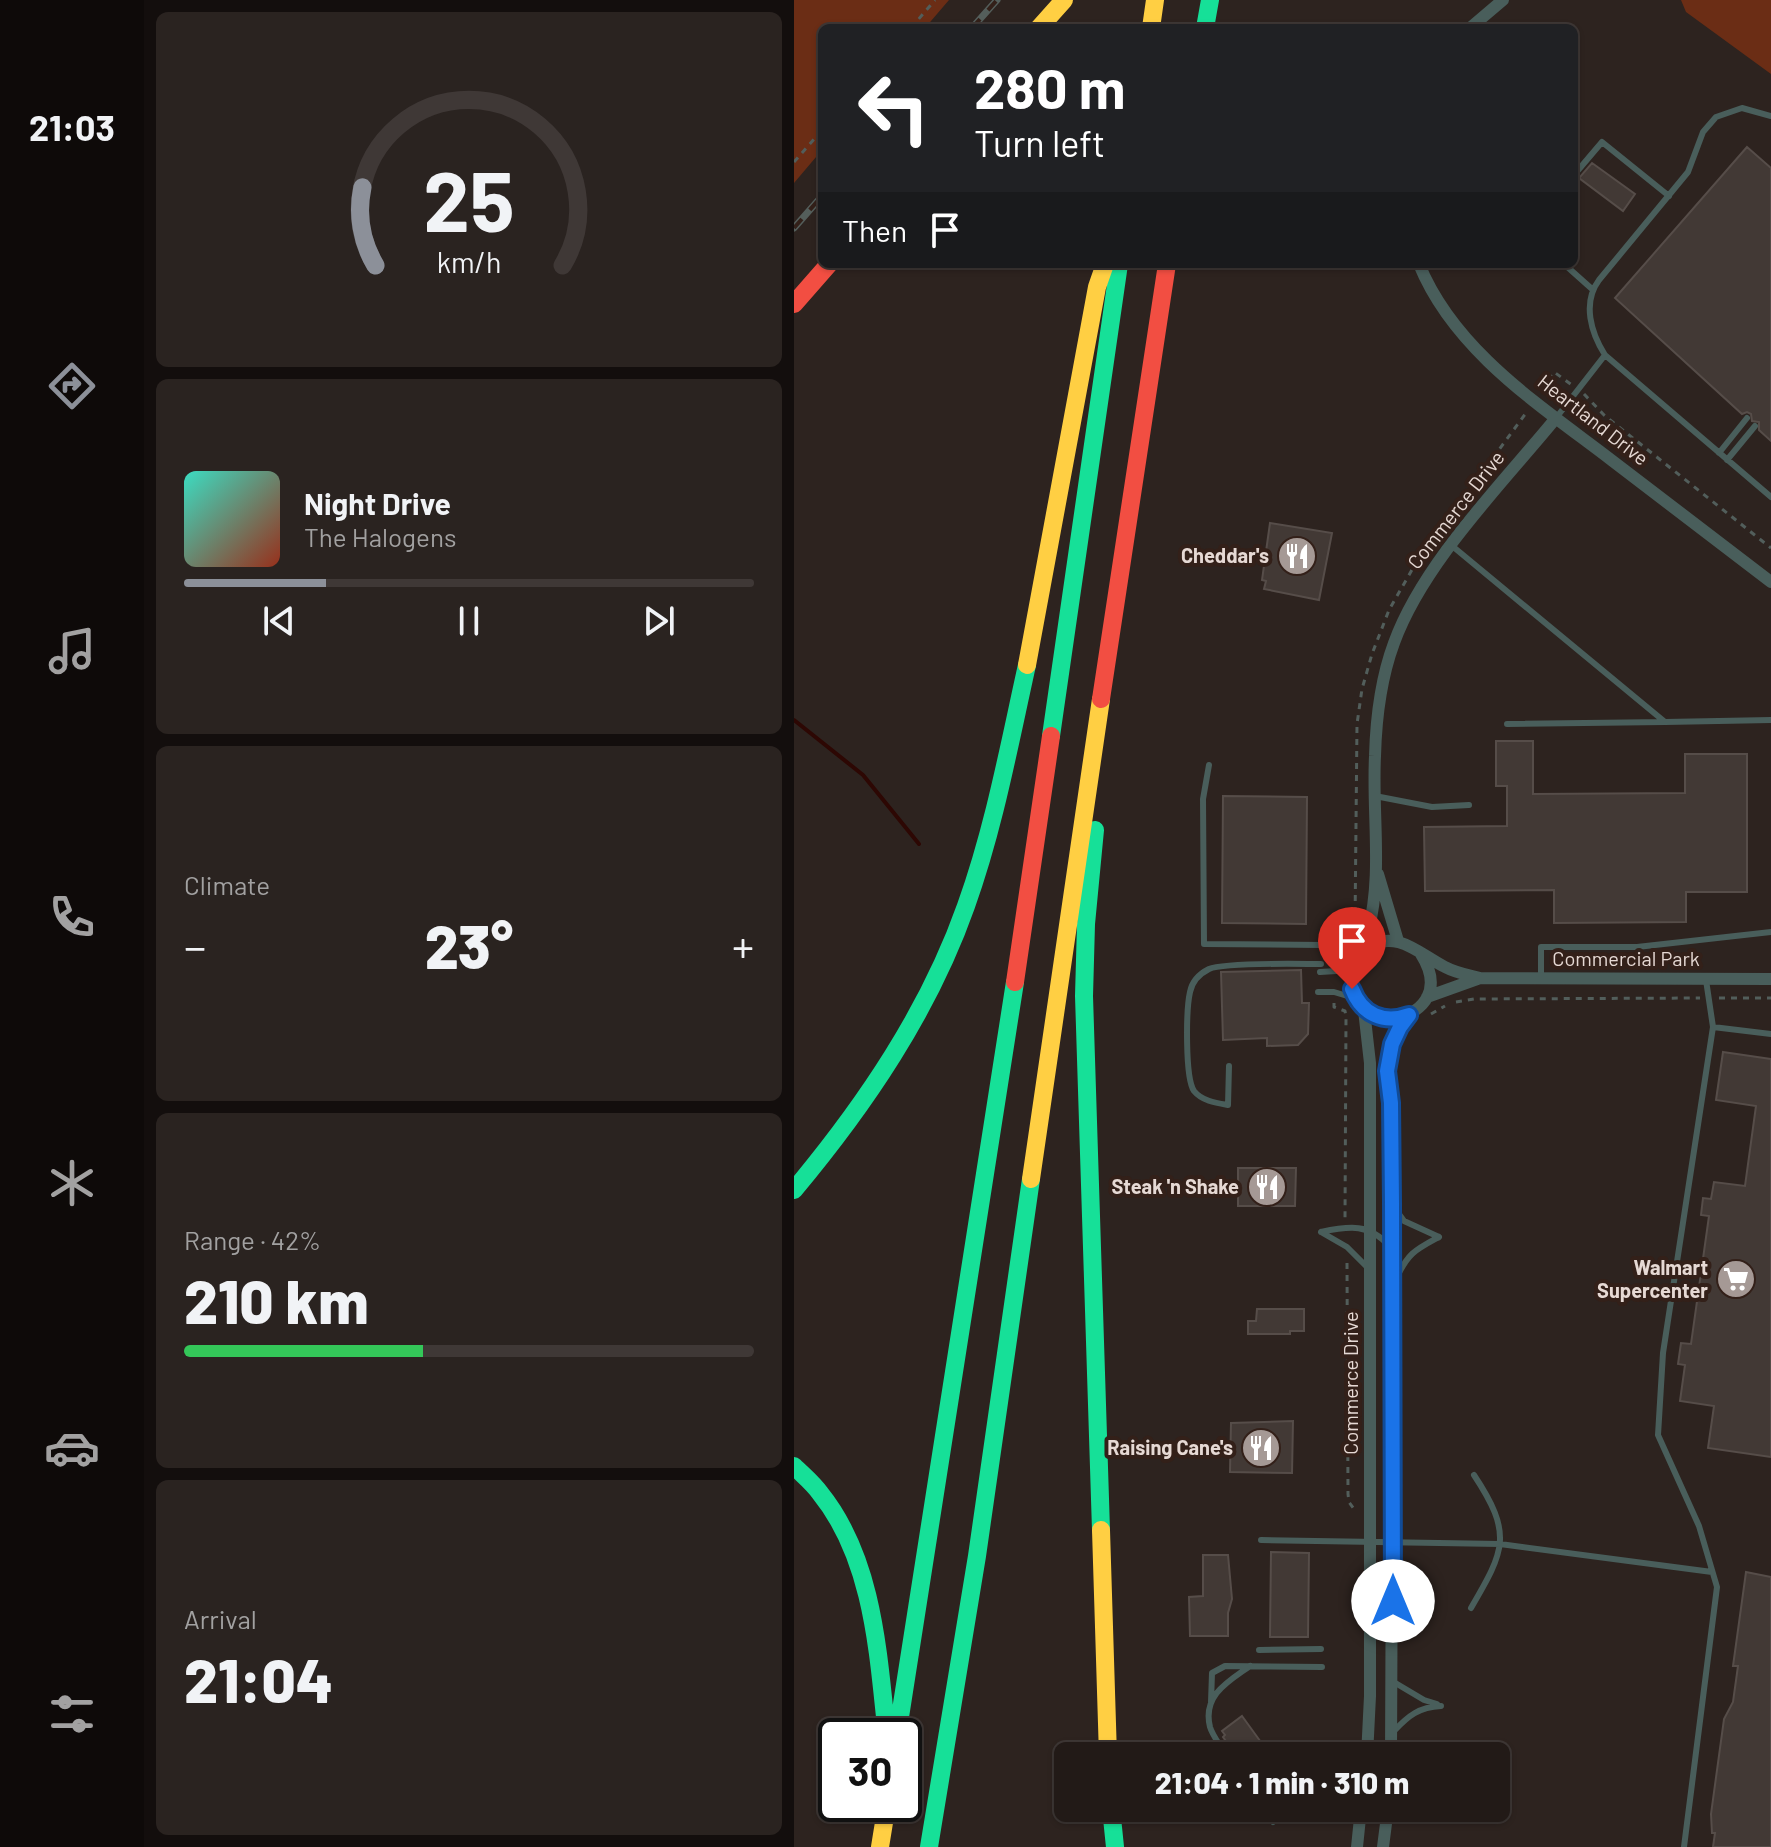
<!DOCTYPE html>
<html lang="en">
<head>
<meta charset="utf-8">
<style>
  :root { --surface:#221a17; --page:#2a2320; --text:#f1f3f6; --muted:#a2a1a1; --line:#3f3836; --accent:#8c9099 }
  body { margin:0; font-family:Barlow,sans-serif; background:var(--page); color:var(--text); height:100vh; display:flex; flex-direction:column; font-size:30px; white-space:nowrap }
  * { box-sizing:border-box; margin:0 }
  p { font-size:26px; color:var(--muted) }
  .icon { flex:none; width:44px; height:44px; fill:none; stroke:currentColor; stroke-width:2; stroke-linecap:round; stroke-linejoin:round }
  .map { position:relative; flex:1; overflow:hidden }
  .details { display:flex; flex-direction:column; gap:12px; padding:12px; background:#130e0d; width:650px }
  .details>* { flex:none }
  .banner { position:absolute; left:24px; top:24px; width:760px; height:244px; border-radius:12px; box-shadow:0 2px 6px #0004,0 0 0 2px var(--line); background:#202124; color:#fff; overflow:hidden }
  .speed { position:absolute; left:24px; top:1718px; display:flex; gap:16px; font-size:40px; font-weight:700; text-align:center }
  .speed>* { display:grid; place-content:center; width:104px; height:104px; border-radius:50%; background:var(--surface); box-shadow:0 2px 6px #0004,0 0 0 2px var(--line); line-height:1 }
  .speed .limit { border:4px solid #111; border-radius:12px; background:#fff; color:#111 }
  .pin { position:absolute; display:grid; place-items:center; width:68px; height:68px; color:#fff; margin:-82px -34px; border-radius:50% 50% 50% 0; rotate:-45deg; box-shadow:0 0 8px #0007 }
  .pin .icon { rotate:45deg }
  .me { position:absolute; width:88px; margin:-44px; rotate:0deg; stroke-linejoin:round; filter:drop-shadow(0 0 6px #0008) }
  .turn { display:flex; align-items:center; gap:28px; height:168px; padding:0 24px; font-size:36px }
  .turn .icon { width:104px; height:104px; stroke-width:2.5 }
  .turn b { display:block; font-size:56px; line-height:68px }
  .then { display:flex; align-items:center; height:76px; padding:0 24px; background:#0003; gap:16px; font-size:30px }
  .big { font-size:60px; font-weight:800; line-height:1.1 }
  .details .tile { flex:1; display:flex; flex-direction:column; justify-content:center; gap:12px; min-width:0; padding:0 28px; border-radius:12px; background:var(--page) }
  .details .dial { align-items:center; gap:0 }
  .dial svg { height:208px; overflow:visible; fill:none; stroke:var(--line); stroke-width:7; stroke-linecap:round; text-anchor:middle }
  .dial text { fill:var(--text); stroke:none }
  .song { display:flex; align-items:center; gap:24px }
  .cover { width:96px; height:96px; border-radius:12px; background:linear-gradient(135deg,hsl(170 70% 55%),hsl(10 70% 35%)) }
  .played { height:8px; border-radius:4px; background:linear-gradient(90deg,var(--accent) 25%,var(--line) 25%) }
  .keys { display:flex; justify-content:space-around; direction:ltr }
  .heat { display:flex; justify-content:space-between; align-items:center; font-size:44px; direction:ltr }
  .charge { height:12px; border-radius:6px; background:linear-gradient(90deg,#34c759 42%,var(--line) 0) }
  .trip { position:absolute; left:260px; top:1742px; width:456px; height:80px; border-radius:12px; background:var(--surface); box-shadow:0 2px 6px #0004,0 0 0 2px var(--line); font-weight:800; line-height:80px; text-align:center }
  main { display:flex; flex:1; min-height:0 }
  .tab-bar { display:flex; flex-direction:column; width:144px; justify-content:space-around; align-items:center; background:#0e0a09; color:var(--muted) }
  .tab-bar .icon { width:56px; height:56px }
  .tab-bar .current { color:var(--accent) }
  .tab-bar b { font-size:36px; color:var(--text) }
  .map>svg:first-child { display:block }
  .green { fill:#6b2d15 }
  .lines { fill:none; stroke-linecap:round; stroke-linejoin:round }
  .stream { stroke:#2d0703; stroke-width:4 }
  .building { fill:#423935; stroke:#564d49; stroke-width:2 }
  .path { stroke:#525e5b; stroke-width:3; stroke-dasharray:6 6; stroke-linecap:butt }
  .lane { stroke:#495e5b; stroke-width:6 }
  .street { stroke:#495e5b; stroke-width:12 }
  .fast { stroke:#16e098; stroke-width:18 }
  .slow { stroke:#ffcf43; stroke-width:18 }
  .jam { stroke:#f24e42; stroke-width:18 }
  .rail-casing { stroke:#545e5b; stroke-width:7 }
  .rail { stroke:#332019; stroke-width:4; stroke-dasharray:12; stroke-linecap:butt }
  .route-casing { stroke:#114b97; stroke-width:20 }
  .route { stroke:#1a73e8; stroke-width:14 }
  .labels { text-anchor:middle; stroke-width:8; stroke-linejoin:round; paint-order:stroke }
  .street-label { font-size:20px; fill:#e6d9d4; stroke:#332019 }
  .poi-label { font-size:20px; font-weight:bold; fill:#e6d9d4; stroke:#332019; text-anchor:end }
</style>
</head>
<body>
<main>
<nav class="tab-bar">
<b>21:03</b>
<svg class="icon current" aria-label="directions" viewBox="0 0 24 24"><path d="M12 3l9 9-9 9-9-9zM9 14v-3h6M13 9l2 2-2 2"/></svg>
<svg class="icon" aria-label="music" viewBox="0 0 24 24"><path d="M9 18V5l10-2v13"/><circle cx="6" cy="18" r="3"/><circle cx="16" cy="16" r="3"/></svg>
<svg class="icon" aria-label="phone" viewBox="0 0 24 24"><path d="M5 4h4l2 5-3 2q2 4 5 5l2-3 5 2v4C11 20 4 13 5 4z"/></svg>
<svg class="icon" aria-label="climate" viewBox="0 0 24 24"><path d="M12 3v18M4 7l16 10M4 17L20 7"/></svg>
<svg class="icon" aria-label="car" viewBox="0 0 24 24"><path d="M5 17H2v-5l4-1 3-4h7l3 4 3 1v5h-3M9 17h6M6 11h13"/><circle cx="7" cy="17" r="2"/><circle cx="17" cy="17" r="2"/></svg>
<svg class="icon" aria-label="filters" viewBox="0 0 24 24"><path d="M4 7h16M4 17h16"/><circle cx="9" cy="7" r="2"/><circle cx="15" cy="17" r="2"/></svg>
</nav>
<section class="details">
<div class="tile dial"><svg viewBox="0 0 100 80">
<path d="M14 69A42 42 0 1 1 86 69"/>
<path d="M14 69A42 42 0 0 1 9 39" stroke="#8c9099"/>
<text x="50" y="56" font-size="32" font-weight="700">25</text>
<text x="50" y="72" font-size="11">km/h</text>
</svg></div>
<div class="tile">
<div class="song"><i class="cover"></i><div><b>Night Drive</b><p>The Halogens</p></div></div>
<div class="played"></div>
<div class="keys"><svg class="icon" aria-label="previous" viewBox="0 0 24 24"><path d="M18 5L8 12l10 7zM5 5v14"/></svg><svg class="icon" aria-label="pause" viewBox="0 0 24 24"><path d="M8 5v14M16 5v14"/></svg><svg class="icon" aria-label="next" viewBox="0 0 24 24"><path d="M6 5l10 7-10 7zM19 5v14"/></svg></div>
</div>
<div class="tile"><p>Climate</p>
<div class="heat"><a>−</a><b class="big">23°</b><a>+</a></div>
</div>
<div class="tile"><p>Range · 42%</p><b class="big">210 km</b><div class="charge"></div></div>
<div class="tile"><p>Arrival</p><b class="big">21:04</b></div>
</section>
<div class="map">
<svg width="977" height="1847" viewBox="0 0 977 1847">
  <rect width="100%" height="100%" fill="#2d231f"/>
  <path class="green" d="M 0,0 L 155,0 L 131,28 L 28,28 L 28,150 L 0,183 Z
    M 887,0 L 977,0 L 977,74 L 892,12 Z"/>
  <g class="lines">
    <path class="stream" d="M 0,720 L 69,775 L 125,844"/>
  </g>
  <path class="building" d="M 953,147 L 977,168 L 977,441 L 965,430 L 965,422 L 958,421 L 957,414 L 953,412 L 948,414 L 821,298 Z
    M 798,163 L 841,194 L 829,211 L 785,178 Z
    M 476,523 L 538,533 L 525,600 L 470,589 L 472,581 L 468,580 Z
    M 702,741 L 739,741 L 739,794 L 891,793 L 891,754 L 953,754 L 953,892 L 892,892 L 892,922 L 760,923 L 760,890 L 631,891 L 630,827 L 713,826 L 713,786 L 702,786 Z
    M 429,796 L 513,797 L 512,924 L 428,923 Z
    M 507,970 L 508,1003 L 515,1003 L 514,1034 L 504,1045 L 473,1046 L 473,1038 L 429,1040 L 427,972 Z
    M 929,1052 L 977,1059 L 977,1457 L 914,1448 L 920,1406 L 886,1401 L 891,1365 L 884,1364 L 887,1343 L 897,1344 L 915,1216 L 907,1215 L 909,1198 L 917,1199 L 920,1182 L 951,1186 L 962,1106 L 922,1100 Z
    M 444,1168 L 502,1168 L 501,1206 L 444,1206 Z
    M 463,1309 L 510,1309 L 510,1331 L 496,1331 L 496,1334 L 454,1334 L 454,1321 L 462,1321 Z
    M 499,1421 L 498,1473 L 436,1472 L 437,1423 Z
    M 477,1552 L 515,1553 L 514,1637 L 476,1637 Z
    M 409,1555 L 434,1555 L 438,1599 L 434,1613 L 434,1636 L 396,1636 L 395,1597 L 409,1596 Z
    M 952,1572 L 977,1577 L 977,1847 L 919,1847 L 921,1833 L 918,1833 L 917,1814 L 930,1719 L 939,1702 L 944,1666 L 939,1666 Z
    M 448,1716 L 477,1756 L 443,1756 L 429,1737 L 431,1735 L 428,1731 Z"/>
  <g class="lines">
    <path class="path" d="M 117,28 L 141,0
      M 0,162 L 28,130
      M 748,390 L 760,372 L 778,385
      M 790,394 L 810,415 L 977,548
      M 561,925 L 563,724 L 568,689 L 578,654 L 595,610 L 623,561 L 732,413
      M 539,963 L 542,948 L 558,936
      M 925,998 L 977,998
      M 662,1002 L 680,999 L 906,998
      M 540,1003 L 540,1007 L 551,1011 L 552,1017 L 551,1219
      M 637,1014 L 651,1006
      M 553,1263 L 554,1494 L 555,1502 L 562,1512"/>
    <path class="lane" d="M 977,116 L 948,108 L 922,117 L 909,132 L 894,172 L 805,280 C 788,303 797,333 811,355 L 977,497
      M 780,175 L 808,142 L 875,196
      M 770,264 L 798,289
      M 762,418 L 811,355
      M 925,453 L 953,418
      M 933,460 L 961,426
      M 657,545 L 871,722 L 977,720
      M 713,724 L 871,722
      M 415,765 L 409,799 L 410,944 L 529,945
      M 581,796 L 638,807 L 675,805
      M 526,972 L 559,970
      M 747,978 L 747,947 L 843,947 L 977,932
      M 524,992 L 540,992 L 560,998
      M 919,1027 L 977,1034
      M 435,1066 L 434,1105 C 422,1103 408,1101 400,1091 C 391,1078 392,1010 396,992 C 398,982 405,974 415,969 C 430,962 506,964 527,964
      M 602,1210 L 610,1221 L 645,1237
      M 527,1232 C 555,1226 576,1223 596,1247
      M 527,1232 L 553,1247 L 574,1268
      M 602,1279 C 614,1253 621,1250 645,1237
      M 467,1540 L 706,1544 L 918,1572
      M 677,1608 C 711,1550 719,1534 680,1475
      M 465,1650 L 527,1649
      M 598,1681 L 630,1700 L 643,1704
      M 417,1702 L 418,1673 L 431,1666 L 528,1667
      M 600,1731 C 614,1716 625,1707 647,1706
      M 432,1756 C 428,1747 419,1737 416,1727 C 408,1695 435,1681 456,1666
      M 469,1808 L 479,1822
      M 890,1847 L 923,1587 L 905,1526 L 864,1435 L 869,1353 L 919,1027 L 912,980"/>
    <path class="street" d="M 676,28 L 709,0
      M 625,264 C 660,350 744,404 816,459 C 869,500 923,541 977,582
      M 584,874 L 604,941
      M 627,954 C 672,1025 545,1044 558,973 C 560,963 566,954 574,948 C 601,928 627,955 651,967 C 662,973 674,975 686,978 L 977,979
      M 560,965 C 565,954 571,943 574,932 C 589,874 578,815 581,756 C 582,719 587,678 600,643 C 629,563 708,484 762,418
      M 633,997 L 686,978
      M 570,1010 L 576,1063 L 576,1696 L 573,1756
      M 597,1756 L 599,1286 L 597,1103 L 593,1071 L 598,1044 L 606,1027 L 615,1015
      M 563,1847 L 567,1808
      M 589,1847 L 594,1808"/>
    <path class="fast" d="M 411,28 L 416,0
      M 257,736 L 325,264
      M 301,830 L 292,924 L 290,996 L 307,1530
      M 0,1190 C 71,1105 135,1011 172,906 C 200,828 215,746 233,665
      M 0,1466 C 9,1475 19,1483 26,1493 C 80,1560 84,1654 93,1736
      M 103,1736 L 221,982
      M 317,1808 L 321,1847
      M 135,1847 L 183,1556 L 237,1179"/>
    <path class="slow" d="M 245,28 L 270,0
      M 357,28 L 361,0
      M 233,665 L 303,287 L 311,264
      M 237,1179 L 307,699
      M 307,1530 L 314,1756
      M 86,1847 L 93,1804"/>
    <path class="jam" d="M 0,304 L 35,264
      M 307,699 L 373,264
      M 221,982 L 257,736"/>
    <g class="rail-casing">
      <path id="rail" d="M 178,28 L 203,0
        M 0,228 L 28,196"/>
    </g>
    <use href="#rail" class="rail"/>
  </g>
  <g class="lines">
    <g class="route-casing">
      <path id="route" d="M 558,989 C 568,1015 590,1024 615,1015 L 606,1027 L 598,1044 L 593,1071 L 597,1103 L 598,1203 L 599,1601"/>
    </g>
    <use href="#route" class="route"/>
  </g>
  <defs>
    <g id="restaurant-disc" transform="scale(2)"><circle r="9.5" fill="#a59995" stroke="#332019"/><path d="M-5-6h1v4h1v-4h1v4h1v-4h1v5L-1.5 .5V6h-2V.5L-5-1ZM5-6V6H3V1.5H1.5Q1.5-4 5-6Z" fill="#fff"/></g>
    <g id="supermarket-disc" transform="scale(2)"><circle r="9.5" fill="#a59995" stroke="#332019"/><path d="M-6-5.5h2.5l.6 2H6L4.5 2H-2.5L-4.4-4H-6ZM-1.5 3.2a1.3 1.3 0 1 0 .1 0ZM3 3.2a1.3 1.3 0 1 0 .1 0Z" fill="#fff"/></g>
  </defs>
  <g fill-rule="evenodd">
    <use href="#restaurant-disc" x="503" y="556"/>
    <use href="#restaurant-disc" x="473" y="1187"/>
    <use href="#supermarket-disc" x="942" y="1279"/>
    <use href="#restaurant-disc" x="467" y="1448"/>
  </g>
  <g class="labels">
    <g class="street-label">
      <text transform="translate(799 420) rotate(38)" y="7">Heartland Drive</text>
      <text transform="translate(662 510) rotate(-52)" y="7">Commerce Drive</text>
      <text x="832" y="966">Commercial Park</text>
      <text transform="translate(557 1383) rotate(-90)" y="7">Commerce Drive</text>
    </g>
    <g class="poi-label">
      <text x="475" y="563">Cheddar's</text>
      <text x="445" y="1194">Steak 'n Shake</text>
      <text x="914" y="1275">Walmart<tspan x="914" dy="23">Supercenter</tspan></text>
      <text x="439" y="1455">Raising Cane's</text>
    </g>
  </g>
</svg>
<div class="speed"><div class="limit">30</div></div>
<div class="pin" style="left:558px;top:989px;background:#d93025"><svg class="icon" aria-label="arrive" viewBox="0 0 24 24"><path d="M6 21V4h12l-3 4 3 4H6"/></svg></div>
<svg class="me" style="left:599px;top:1601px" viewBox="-20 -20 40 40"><circle r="19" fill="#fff"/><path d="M0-13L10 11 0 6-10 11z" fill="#1a73e8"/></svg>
<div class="trip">21:04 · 1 min · 310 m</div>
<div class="banner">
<div class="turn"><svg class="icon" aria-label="left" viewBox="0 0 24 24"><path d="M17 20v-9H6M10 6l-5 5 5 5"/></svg><div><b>280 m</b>Turn left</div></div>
<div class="then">Then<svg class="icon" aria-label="arrive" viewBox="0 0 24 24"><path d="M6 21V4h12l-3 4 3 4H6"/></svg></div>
</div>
</div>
</main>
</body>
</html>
